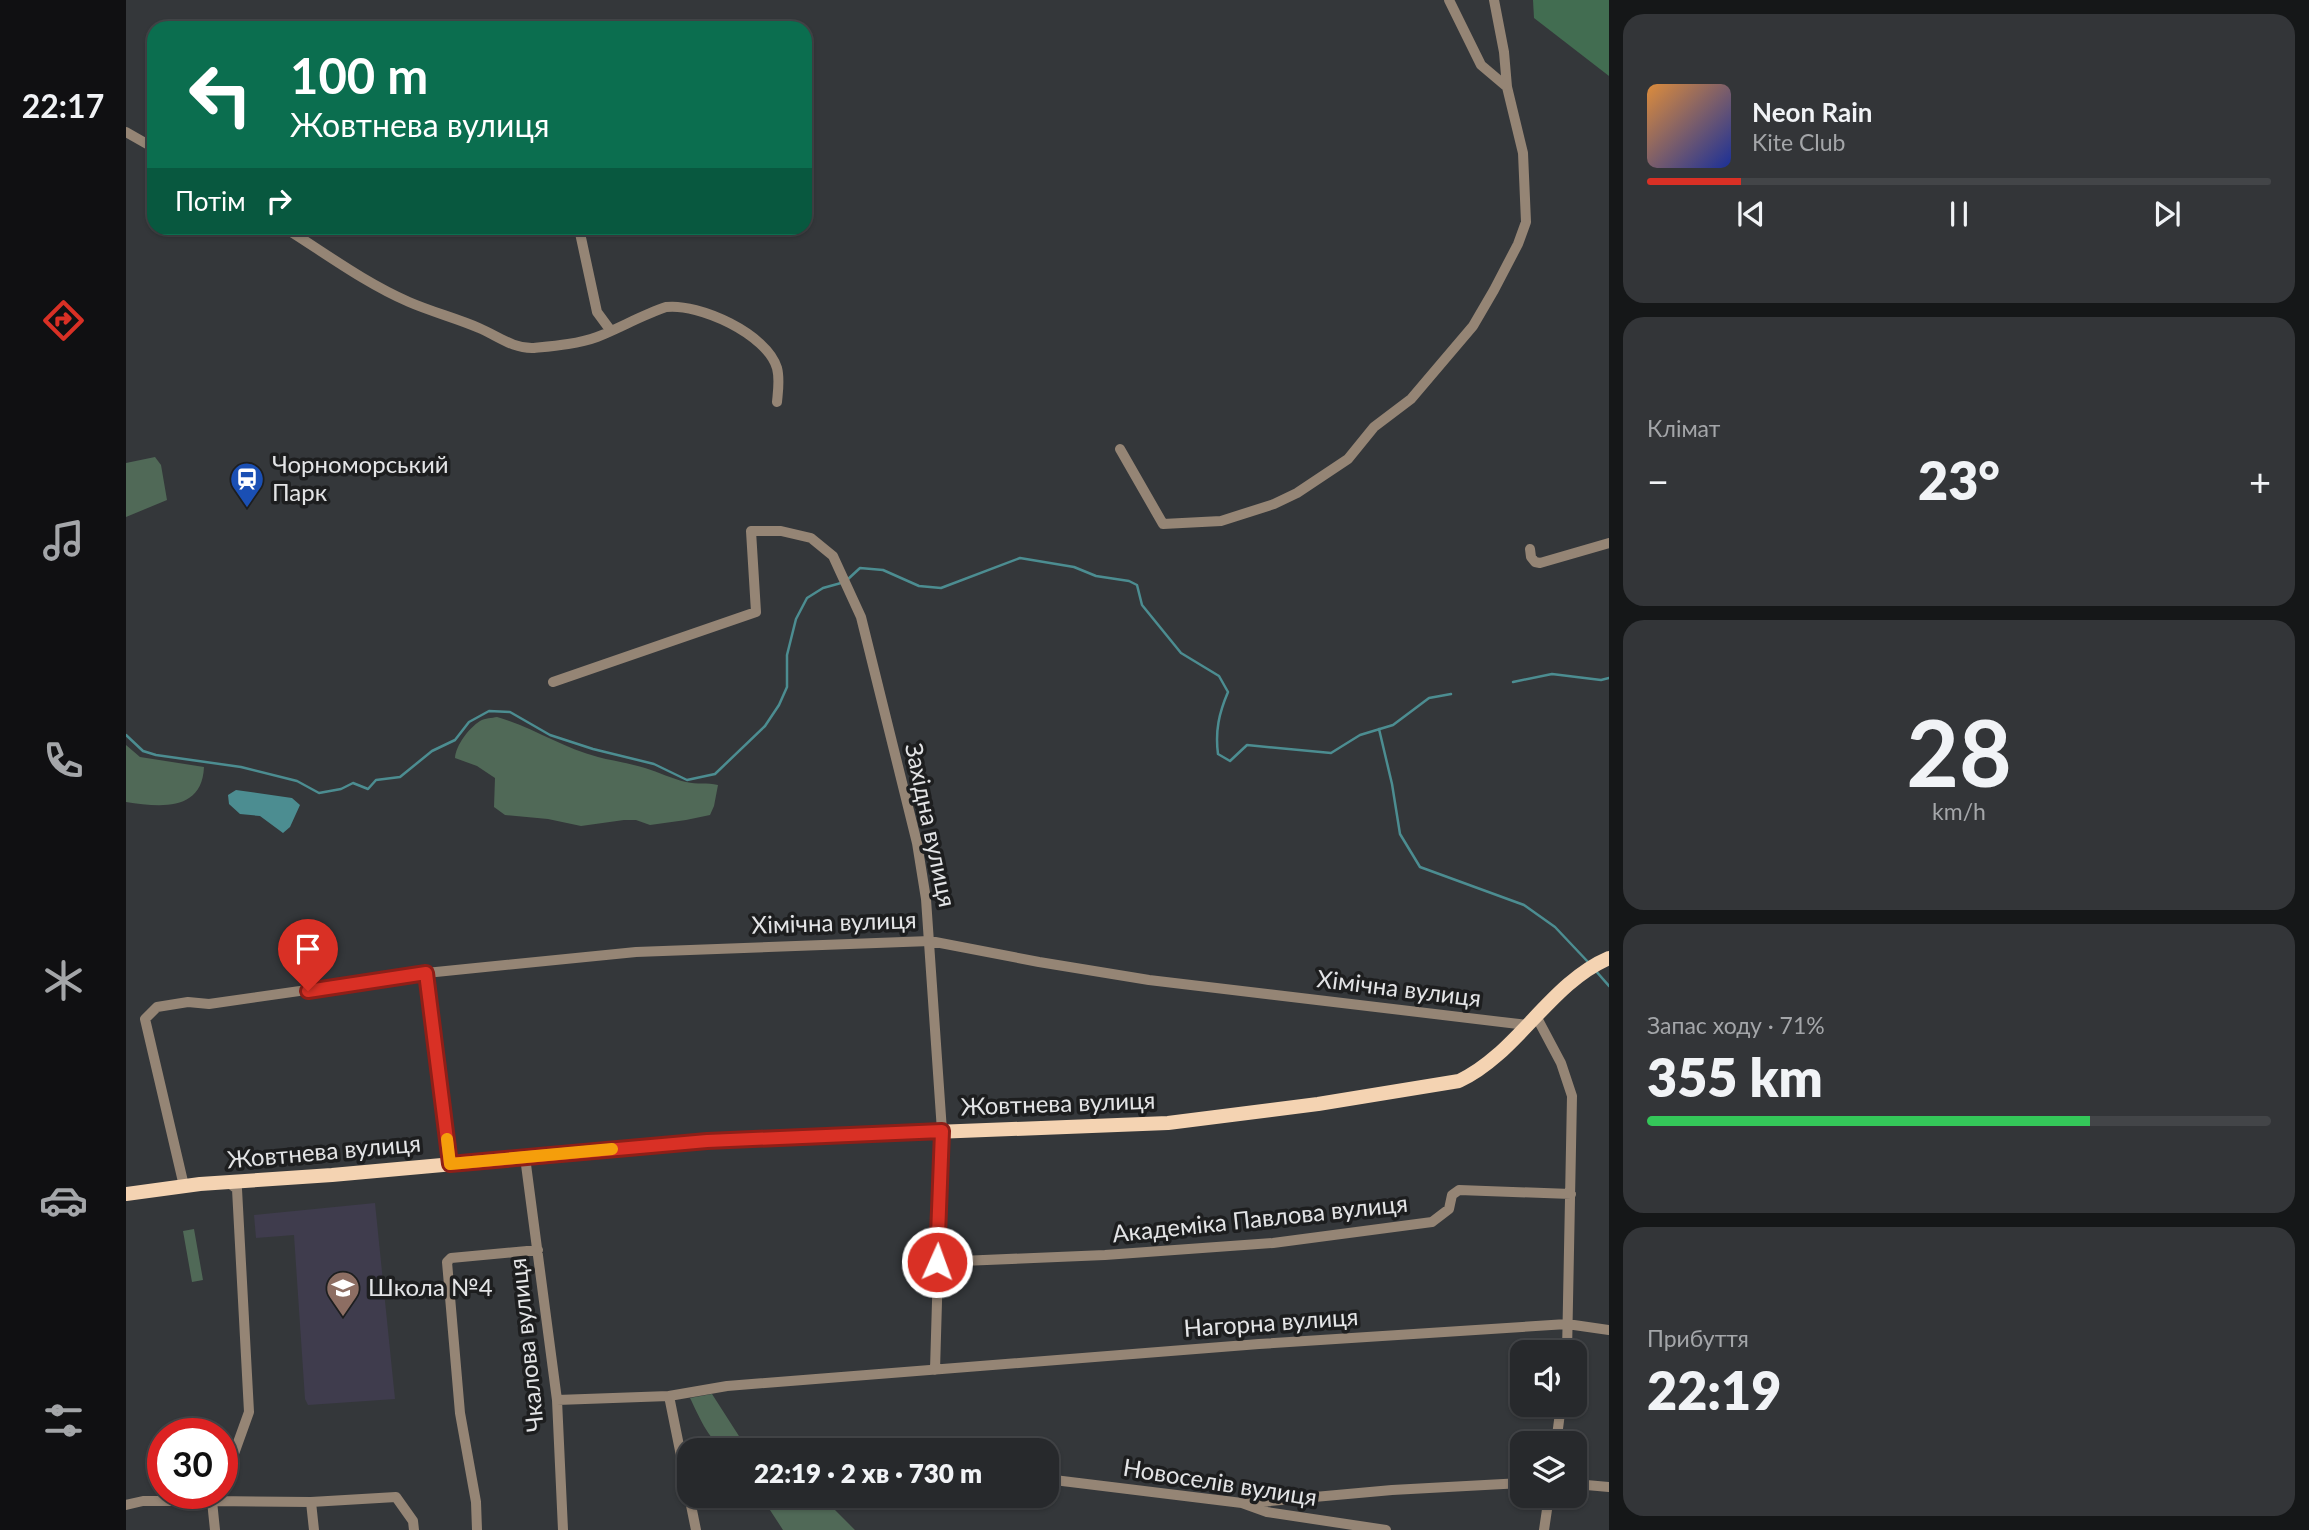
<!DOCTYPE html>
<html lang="uk">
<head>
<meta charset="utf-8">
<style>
  :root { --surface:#27292c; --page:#333538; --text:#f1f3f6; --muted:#a4a6a9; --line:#434548; --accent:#d93025 }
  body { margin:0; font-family:Lato,sans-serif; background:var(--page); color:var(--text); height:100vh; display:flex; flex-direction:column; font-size:26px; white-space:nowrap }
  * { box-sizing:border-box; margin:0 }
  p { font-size:23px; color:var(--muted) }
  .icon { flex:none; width:38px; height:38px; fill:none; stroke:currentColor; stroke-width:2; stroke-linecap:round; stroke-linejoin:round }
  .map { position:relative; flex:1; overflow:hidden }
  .drawer { display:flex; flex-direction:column; gap:14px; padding:14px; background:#151718; width:700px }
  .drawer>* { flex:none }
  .top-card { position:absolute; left:21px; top:21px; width:665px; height:214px; border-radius:21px; box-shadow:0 2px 5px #0004,0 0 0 2px var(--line); background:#0b6e4f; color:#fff; overflow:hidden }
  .fabs { position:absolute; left:1384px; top:1340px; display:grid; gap:14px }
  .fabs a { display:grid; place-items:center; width:77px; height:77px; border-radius:14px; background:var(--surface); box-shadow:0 2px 5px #0004,0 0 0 2px var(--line); font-size:35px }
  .speed { position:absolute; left:21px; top:1418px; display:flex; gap:14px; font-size:35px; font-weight:700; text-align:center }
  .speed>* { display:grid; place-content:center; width:91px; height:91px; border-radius:50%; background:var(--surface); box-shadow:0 2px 5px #0004,0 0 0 2px var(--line); line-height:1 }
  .speed .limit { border:10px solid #d22; background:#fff; color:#111 }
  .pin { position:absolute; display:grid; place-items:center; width:60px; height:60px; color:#fff; margin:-72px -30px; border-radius:50% 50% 50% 0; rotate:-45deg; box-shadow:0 0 7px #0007 }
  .pin .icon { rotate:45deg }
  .me { position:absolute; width:77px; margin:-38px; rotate:2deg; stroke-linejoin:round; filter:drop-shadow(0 0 5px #0008) }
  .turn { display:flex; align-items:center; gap:24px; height:147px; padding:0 28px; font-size:32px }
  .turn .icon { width:91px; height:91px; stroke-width:2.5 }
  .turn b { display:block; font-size:49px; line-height:60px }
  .then { display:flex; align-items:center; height:66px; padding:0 28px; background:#0003; gap:14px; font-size:26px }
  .big { font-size:52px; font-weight:800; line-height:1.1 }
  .drawer .tile { flex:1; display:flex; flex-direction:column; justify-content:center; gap:10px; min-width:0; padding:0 24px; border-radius:21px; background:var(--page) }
  .drawer .dial { align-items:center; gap:0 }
  .dial b { font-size:91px; line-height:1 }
  .song { display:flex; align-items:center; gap:21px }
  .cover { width:84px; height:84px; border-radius:10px; background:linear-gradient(135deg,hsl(30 70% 55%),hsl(230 70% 35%)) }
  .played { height:7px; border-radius:4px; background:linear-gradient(90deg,var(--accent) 15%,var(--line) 15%) }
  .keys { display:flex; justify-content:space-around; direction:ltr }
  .heat { display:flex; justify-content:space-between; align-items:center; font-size:38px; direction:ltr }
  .charge { height:10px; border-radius:5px; background:linear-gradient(90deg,#34c759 71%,var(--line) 0) }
  .trip { position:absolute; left:551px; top:1438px; width:382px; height:70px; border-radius:21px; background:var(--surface); box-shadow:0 2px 5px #0004,0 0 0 2px var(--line); font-weight:800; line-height:70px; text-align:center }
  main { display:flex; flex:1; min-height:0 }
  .dock { display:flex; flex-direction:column; width:126px; justify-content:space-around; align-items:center; background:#101012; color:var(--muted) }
  .dock .icon { width:49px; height:49px }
  .dock .active { color:var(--accent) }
  .dock b { font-size:32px; color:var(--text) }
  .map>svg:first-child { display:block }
  .education { fill:#3f3c4d }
  .green { fill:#506957 }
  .forest { fill:#426d51 }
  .water { fill:#4c8d91 }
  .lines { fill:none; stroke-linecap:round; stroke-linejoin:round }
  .stream { stroke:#4c8d91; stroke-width:2.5 }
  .minor { stroke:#958575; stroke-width:10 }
  .major { stroke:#f4d3b2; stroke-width:14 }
  .route-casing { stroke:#8d1f18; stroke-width:18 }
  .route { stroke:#d93025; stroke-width:12 }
  .slow { stroke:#f59e0b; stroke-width:12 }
  .labels { text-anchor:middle; stroke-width:7; stroke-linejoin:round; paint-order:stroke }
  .poi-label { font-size:24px; fill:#e3e4e6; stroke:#1d1e1f; text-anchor:start }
  .street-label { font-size:24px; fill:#e3e4e6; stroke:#1d1e1f }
</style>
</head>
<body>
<main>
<nav class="dock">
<b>22:17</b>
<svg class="icon active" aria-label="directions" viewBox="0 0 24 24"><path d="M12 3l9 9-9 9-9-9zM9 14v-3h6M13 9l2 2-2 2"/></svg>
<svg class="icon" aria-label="music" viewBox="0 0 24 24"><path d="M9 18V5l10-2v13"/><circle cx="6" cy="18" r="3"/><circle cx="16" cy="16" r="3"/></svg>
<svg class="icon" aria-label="phone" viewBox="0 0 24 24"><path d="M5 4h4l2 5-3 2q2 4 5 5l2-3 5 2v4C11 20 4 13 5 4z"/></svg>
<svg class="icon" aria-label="climate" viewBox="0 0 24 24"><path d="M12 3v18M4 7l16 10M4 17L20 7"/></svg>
<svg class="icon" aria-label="car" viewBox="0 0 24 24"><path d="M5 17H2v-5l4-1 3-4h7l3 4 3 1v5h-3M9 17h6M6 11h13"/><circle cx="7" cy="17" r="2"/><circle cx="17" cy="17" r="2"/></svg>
<svg class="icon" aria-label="filters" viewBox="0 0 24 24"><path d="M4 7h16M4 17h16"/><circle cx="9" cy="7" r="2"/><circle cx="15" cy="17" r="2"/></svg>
</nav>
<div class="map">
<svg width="1483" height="1530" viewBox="0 0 1483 1530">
  <rect width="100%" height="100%" fill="#34373a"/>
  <path class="education" d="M 249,1203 L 269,1399 L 182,1405 L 179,1399 L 168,1235 L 130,1238 L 128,1215 Z"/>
  <path class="green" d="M 29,457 L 35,465 L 41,500 L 0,517 L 0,463 Z
    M 371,717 C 406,727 437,748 472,757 C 487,761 503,763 519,768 C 533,772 546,779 560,782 C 571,785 581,782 592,785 L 588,806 L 584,815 L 560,820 L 524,825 L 510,820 L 498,820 L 455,826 L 422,819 L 379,815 L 368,807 L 369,778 L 351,766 L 329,758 C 330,745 343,728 354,721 C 359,718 366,718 371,717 Z
    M 0,745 L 14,757 L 78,767 C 76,812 34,807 0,802 Z
    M 68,1229 L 77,1280 L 66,1282 L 57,1231 Z
    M 586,1394 L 620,1447 L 622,1451 C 615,1451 605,1452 599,1449 C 582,1440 572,1414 564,1398 Z
    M 628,1496 L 695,1496 L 729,1530 L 657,1530 L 644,1510 Z"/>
  <path class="forest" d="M 1407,0 L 1483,0 L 1483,76 L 1408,18 Z"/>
  <path class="water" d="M 110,790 L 166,798 L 174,805 L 164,827 L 157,833 L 134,816 L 114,814 L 103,804 L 102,795 Z"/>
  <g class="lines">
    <path class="stream" d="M 721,580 L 734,568 L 757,570 L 793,586 L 815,588 L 894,558 L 948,567 L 970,576 L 1003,581 L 1011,585 L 1016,605 L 1055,653 L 1093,676 L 1102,692 C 1093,713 1089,731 1092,754 L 1104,761 L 1121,745 L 1205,753 L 1234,735 L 1267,725 L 1303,698 L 1325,694
      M 1387,682 L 1426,674 L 1475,680 L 1483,678
      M 1253,729 L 1266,784 L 1274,834 L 1294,867 L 1398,905 L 1429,927 L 1463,963
      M 0,735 L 17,751 L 30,755 L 115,767 L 171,781 L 193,793 L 215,789 L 227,783 L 242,789 L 250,780 L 274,777 L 306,751 L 329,740 L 343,722 L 363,711 L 384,712 L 424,735 L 467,749 L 528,764 L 561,780 L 589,774 L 639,726 L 653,705 L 661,687 L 661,655 L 670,619 L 681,598 L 697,588 L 715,583
      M 1469,970 L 1483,986"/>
    <path class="minor" d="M 1368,0 L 1378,52 L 1381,87
      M 0,132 L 28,148
      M 159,228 C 199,253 239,283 283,302 C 306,312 330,318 353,328 C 372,336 387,349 408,348 C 428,346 452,344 471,337 C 494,328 516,315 540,307 C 573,303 641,334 651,368 C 654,379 652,391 651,402
      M 447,228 L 454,233 L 471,312 L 485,331
      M 994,449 L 1037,524 L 1095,521 L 1148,504 L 1171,493 L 1222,459 L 1248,427 L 1285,399 L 1347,326 L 1368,290 L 1392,244 L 1400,222 L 1397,153 L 1381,87 L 1355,65 L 1323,0
      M 1404,549 L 1405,557 L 1409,562 L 1414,563 L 1483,543
      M 427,682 L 630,612 L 625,531 L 655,531 L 685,538 L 707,556 L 735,617 L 791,843 L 800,899 L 816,1131 L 809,1370
      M 300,973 L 324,1164
      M 1410,1016 L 1435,1063 L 1446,1096 L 1441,1353
      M 399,1157 L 431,1400 L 437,1530
      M 58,1186 L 19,1019 L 31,1007 L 62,1002 L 83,1004 L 300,973 L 510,952 L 804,941 L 913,962 L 1023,980 L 1401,1025
      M 811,1262 L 979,1255 L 1147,1243 L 1306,1222 L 1323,1209 L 1326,1195 L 1333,1190 L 1445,1194
      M 543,1396 L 570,1530
      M 431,1400 L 543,1396 L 601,1386 L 1133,1344 L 1441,1324 L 1483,1330
      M 1430,1444 L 1435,1405
      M 96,1476 L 105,1462 L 123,1412 L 111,1189 L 102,1182
      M 920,1479 L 1116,1503 L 1141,1512 L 1260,1530
      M 1449,1484 L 1483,1487
      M 185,1502 L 188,1530
      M 1123,1503 L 1266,1490 L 1396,1483
      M 0,1505 L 17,1501 L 86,1501 L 89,1493
      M 89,1530 L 86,1501 L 185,1502 L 270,1497 L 287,1521 L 288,1530
      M 351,1530 L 350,1502 L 334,1413 L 321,1262 L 325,1258 L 412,1250
      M 1418,1530 L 1423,1496"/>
    <path class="major" d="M 0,1194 L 74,1184 L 206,1175 L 581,1141 L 1042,1123 L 1192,1104 L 1333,1081 C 1391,1054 1424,983 1483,958"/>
  </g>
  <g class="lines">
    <g class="route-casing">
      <path id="route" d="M 182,991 L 300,973 L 324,1164 L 581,1141 L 816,1131 L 811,1262"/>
    </g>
    <use href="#route" class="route"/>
    <path class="slow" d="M 321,1139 L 324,1164 L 486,1149"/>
  </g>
  <defs>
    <g id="station-pin" transform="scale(1.75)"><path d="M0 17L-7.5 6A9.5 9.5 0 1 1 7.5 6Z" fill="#1a4fb4" stroke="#1d1e1f"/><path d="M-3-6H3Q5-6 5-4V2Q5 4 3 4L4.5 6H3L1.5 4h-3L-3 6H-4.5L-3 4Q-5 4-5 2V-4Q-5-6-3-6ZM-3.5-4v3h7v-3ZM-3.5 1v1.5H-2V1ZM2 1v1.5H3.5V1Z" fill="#fff"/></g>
    <g id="school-pin" transform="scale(1.75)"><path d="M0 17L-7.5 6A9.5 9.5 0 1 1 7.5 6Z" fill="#8d6e63" stroke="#1d1e1f"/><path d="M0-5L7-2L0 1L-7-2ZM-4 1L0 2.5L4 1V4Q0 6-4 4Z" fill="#fff"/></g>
  </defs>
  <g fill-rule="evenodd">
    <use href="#station-pin" x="121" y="479"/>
    <use href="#school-pin" x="217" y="1288"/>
  </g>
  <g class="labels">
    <g class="poi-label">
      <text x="146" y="473">Чорноморський<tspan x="146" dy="28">Парк</tspan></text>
      <text x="242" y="1296">Школа №4</text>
    </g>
    <g class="street-label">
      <text transform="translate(804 825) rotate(78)" y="8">Західна вулиця</text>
      <text transform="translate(708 923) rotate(-2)" y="8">Хімічна вулиця</text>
      <text transform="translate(1273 989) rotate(7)" y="8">Хімічна вулиця</text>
      <text transform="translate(932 1104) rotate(-2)" y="8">Жовтнева вулиця</text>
      <text transform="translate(198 1152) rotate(-5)" y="8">Жовтнева вулиця</text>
      <text transform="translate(1134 1219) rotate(-6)" y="8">Академіка Павлова вулиця</text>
      <text transform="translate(1145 1323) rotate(-4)" y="8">Нагорна вулиця</text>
      <text transform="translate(401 1345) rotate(-96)" y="8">Чкалова вулиця</text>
      <text transform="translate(1094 1483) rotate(9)" y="8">Новоселів вулиця</text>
    </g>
  </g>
</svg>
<div class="fabs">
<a><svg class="icon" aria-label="sound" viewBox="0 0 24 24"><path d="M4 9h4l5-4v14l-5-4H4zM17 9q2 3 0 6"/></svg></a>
<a><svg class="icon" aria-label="layers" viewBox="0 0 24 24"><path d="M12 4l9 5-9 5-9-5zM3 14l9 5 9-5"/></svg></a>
</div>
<div class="speed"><div class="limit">30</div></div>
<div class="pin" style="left:182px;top:991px;background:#d93025"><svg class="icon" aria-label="arrive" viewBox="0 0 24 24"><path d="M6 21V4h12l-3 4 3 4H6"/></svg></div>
<svg class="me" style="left:811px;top:1262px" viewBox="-20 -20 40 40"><circle r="17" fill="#d93025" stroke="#fff" stroke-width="3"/><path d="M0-11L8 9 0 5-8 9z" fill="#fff"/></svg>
<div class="trip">22:19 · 2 хв · 730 m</div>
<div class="top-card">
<div class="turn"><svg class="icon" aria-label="left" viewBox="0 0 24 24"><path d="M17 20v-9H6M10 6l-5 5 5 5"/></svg><div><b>100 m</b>Жовтнева вулиця</div></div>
<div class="then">Потім<svg class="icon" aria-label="right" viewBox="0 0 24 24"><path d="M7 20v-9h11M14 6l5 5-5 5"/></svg></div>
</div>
</div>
<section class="drawer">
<div class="tile">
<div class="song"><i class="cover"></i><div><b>Neon Rain</b><p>Kite Club</p></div></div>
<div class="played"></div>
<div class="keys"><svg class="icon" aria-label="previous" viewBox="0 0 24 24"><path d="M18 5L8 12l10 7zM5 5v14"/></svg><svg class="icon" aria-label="pause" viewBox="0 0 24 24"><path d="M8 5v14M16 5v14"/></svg><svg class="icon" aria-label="next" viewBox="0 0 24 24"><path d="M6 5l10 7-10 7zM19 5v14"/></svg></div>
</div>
<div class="tile"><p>Клімат</p>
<div class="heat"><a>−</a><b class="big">23°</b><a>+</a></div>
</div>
<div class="tile dial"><b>28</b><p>km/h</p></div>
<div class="tile"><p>Запас ходу · 71%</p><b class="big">355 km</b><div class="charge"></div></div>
<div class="tile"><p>Прибуття</p><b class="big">22:19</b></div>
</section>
</main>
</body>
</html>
